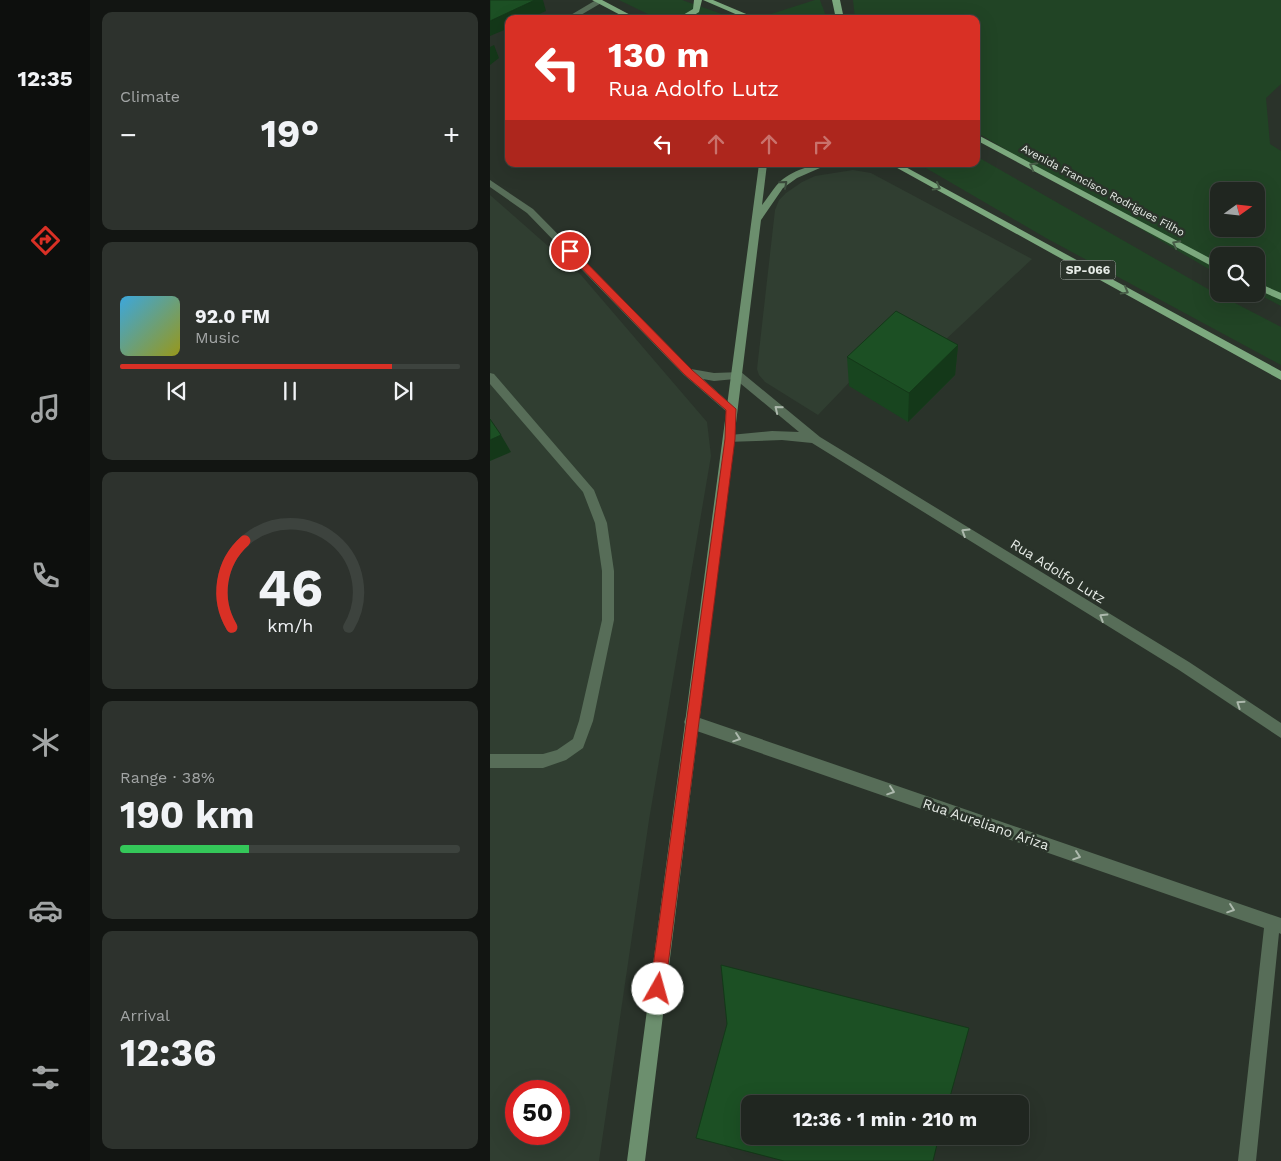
<!DOCTYPE html>
<html lang="en">
<head>
<meta charset="utf-8">
<style>
  :root { --surface:#202620; --page:#2d322d; --text:#f1f3f6; --muted:#a2a5a5; --line:#3d433e; --accent:#d93025 }
  body { margin:0; font-family:"Work Sans",sans-serif; background:var(--page); color:var(--text); height:100vh; display:flex; flex-direction:column; font-size:19px; white-space:nowrap }
  * { box-sizing:border-box; margin:0 }
  p { font-size:16px; color:var(--muted) }
  .icon { flex:none; width:28px; height:28px; fill:none; stroke:currentColor; stroke-width:2; stroke-linecap:round; stroke-linejoin:round }
  .map { position:relative; flex:1; overflow:hidden }
  .side { display:flex; flex-direction:column; gap:12px; padding:12px; background:#121512; width:400px }
  .side>* { flex:none }
  .banner { position:absolute; left:15px; top:15px; width:475px; height:152px; border-radius:10px; box-shadow:0 5px 20px #0002,0 0 0 1px var(--line); background:#d93025; color:#fff; overflow:hidden }
  .needle { width:32px; rotate:75deg }
  .controls { position:absolute; left:720px; top:182px; display:grid; gap:10px }
  .controls a { display:grid; place-items:center; width:55px; height:55px; border-radius:10px; background:var(--surface); box-shadow:0 5px 20px #0002,0 0 0 1px var(--line); font-size:25px }
  .speed { position:absolute; left:15px; top:1080px; display:flex; gap:10px; font-size:25px; font-weight:700; text-align:center }
  .speed>* { display:grid; place-content:center; width:65px; height:65px; border-radius:50%; background:var(--surface); box-shadow:0 5px 20px #0002,0 0 0 1px var(--line); line-height:1 }
  .speed .limit { border:8px solid #d22; background:#fff; color:#111 }
  .pin { position:absolute; display:grid; place-items:center; width:42px; height:42px; color:#fff; margin:-21px; border:2px solid #fff; border-radius:50%; box-shadow:0 1px 5px #0007 }
  .me { position:absolute; width:55px; margin:-28px; rotate:7deg; stroke-linejoin:round; filter:drop-shadow(0 0 4px #0008) }
  .turn { display:flex; align-items:center; gap:18px; height:105px; padding:0 20px; font-size:22px }
  .turn .icon { width:65px; height:65px; stroke-width:2.5 }
  .turn b { display:block; font-size:35px; line-height:42px }
  .lanes { display:flex; align-items:center; height:48px; padding:0 20px; background:#0003; justify-content:center; gap:25px; direction:ltr }
  .lanes .off { opacity:.35 }
  .big { font-size:38px; font-weight:700; line-height:1.1 }
  .side .card { flex:1; display:flex; flex-direction:column; justify-content:center; gap:8px; min-width:0; padding:0 18px; border-radius:10px; background:var(--page) }
  .side .dial { align-items:center; gap:0 }
  .dial svg { height:130px; overflow:visible; fill:none; stroke:var(--line); stroke-width:7; stroke-linecap:round; text-anchor:middle }
  .dial text { fill:var(--text); stroke:none }
  .song { display:flex; align-items:center; gap:15px }
  .cover { width:60px; height:60px; border-radius:8px; background:linear-gradient(135deg,hsl(200 70% 55%),hsl(60 70% 35%)) }
  .played { height:5px; border-radius:2px; background:linear-gradient(90deg,var(--accent) 80%,var(--line) 80%) }
  .keys { display:flex; justify-content:space-around; direction:ltr }
  .heat { display:flex; justify-content:space-between; align-items:center; font-size:28px; direction:ltr }
  .charge { height:8px; border-radius:4px; background:linear-gradient(90deg,#34c759 38%,var(--line) 0) }
  .trip { position:absolute; left:251px; top:1095px; width:288px; height:50px; border-radius:10px; background:var(--surface); box-shadow:0 5px 20px #0002,0 0 0 1px var(--line); font-weight:700; line-height:50px; text-align:center }
  main { display:flex; flex:1; min-height:0 }
  .tab-bar { display:flex; flex-direction:column; width:90px; justify-content:space-around; align-items:center; background:#0d0f0d; color:var(--muted) }
  .tab-bar .icon { width:35px; height:35px }
  .tab-bar .active { color:var(--accent) }
  .tab-bar b { font-size:22px; color:var(--text) }
  .map>svg:first-child { display:block }
  .built { fill:#303e31; fill-rule:evenodd }
  .green { fill:#214425; fill-rule:evenodd }
  .lines { fill:none; stroke-linecap:round; stroke-linejoin:round }
  .service { fill:#576d58; fill-rule:evenodd }
  .minor { fill:#576d58; fill-rule:evenodd }
  .secondary { fill:#6c8f6e; fill-rule:evenodd }
  .primary { fill:#7ca97e; fill-rule:evenodd }
  .wall { fill:#18451f }
  .shaded-wall { fill:#143819 }
  .building { fill:#1c5024; stroke:#143819 }
  .oneway { stroke:#475c47 }
  .oneway2 { stroke:#3a4a3b }
  .oneway3 { stroke:#adb9ad }
  .route { fill:#d93025; stroke:#8d1f18 }
  .labels { text-anchor:middle; stroke-width:5; stroke-linejoin:round; paint-order:stroke }
  .far-street-label { font-size:11px; fill:#e6ebe6; stroke:#2a332a }
  .shield { fill:#2a332a; stroke:#aeb4ae; stroke-width:1 }
  .shield-label { font-size:12px; font-weight:bold; fill:#e6ebe6 }
  .street-label { font-size:14px; fill:#e6ebe6; stroke:#2a332a }
</style>
</head>
<body>
<main>
<nav class="tab-bar">
<b>12:35</b>
<svg class="icon active" aria-label="directions" viewBox="0 0 24 24"><path d="M12 3l9 9-9 9-9-9zM9 14v-3h6M13 9l2 2-2 2"/></svg>
<svg class="icon" aria-label="music" viewBox="0 0 24 24"><path d="M9 18V5l10-2v13"/><circle cx="6" cy="18" r="3"/><circle cx="16" cy="16" r="3"/></svg>
<svg class="icon" aria-label="phone" viewBox="0 0 24 24"><path d="M5 4h4l2 5-3 2q2 4 5 5l2-3 5 2v4C11 20 4 13 5 4z"/></svg>
<svg class="icon" aria-label="climate" viewBox="0 0 24 24"><path d="M12 3v18M4 7l16 10M4 17L20 7"/></svg>
<svg class="icon" aria-label="car" viewBox="0 0 24 24"><path d="M5 17H2v-5l4-1 3-4h7l3 4 3 1v5h-3M9 17h6M6 11h13"/><circle cx="7" cy="17" r="2"/><circle cx="17" cy="17" r="2"/></svg>
<svg class="icon" aria-label="filters" viewBox="0 0 24 24"><path d="M4 7h16M4 17h16"/><circle cx="9" cy="7" r="2"/><circle cx="15" cy="17" r="2"/></svg>
</nav>
<section class="side">
<div class="card"><p>Climate</p>
<div class="heat"><a>−</a><b class="big">19°</b><a>+</a></div>
</div>
<div class="card">
<div class="song"><i class="cover"></i><div><b>92.0 FM</b><p>Music</p></div></div>
<div class="played"></div>
<div class="keys"><svg class="icon" aria-label="previous" viewBox="0 0 24 24"><path d="M18 5L8 12l10 7zM5 5v14"/></svg><svg class="icon" aria-label="pause" viewBox="0 0 24 24"><path d="M8 5v14M16 5v14"/></svg><svg class="icon" aria-label="next" viewBox="0 0 24 24"><path d="M6 5l10 7-10 7zM19 5v14"/></svg></div>
</div>
<div class="card dial"><svg viewBox="0 0 100 80">
<path d="M14 69A42 42 0 1 1 86 69"/>
<path d="M14 69A42 42 0 0 1 22 16" stroke="#d93025"/>
<text x="50" y="56" font-size="32" font-weight="700">46</text>
<text x="50" y="72" font-size="11">km/h</text>
</svg></div>
<div class="card"><p>Range · 38%</p><b class="big">190 km</b><div class="charge"></div></div>
<div class="card"><p>Arrival</p><b class="big">12:36</b></div>
</section>
<div class="map">
<svg width="791" height="1161" viewBox="0 0 791 1161">
  <rect width="100%" height="100%" fill="#2a332a"/>
  <path class="built" d="M 363,170 L 381,173 L 542,259 L 454,341 L 418,321 L 328,415 L 275,382 L 269,375 L 267,369 L 285,210 L 289,200 L 296,193 L 312,182 L 325,176 Z
    M 0,195 L 91,275 L 217,422 L 221,456 L 159,820 L 109,1161 L 0,1161 ZM 26,1091 L 69,1091 L 69,1134 L 26,1134 Z"/>
  <path class="green" d="M 129,0 L 192,0 L 246,19 L 168,19 Z
    M 325,0 L 330,0 L 337,19 L 290,19 L 281,15 L 281,14 Z
    M 363,0 L 791,0 L 791,84 L 776,98 L 780,144 L 791,151 L 791,306 L 766,293 L 766,256 L 729,256 L 729,275 L 486,132 L 486,19 L 365,19 ZM 729,191 L 766,191 L 766,229 L 729,229 Z
    M 486,156 L 718,289 L 791,327 L 791,365 L 556,238 L 429,164 L 486,164 Z"/>
  <g class="lines">
    <path class="service" d="M 106,0 L 113,2 L 84,19 L 74,19 Z
      M 0,373 L 4,374 L 104,490 L 117,523 L 124,571 L 124,620 L 103,721 L 93,748 L 76,760 L 53,768 L 0,768 L 0,754 L 53,754 L 67,750 L 83,739 L 89,721 L 112,620 L 112,571 L 105,523 L 93,492 L 0,384 Z"/>
    <path class="minor" d="M 0,180 L 43,209 L 201,369 L 224,373 L 251,372 L 330,437 L 699,662 L 791,723 L 791,738 L 689,670 L 322,443 L 292,440 L 236,442 L 234,439 L 236,436 L 240,435 L 282,431 L 309,432 L 245,379 L 224,381 L 213,379 L 246,409 L 245,412 L 237,412 L 194,375 L 37,213 L 0,187 Z
      M 201,715 L 791,918 L 791,934 L 789,933 L 766,1161 L 748,1161 L 774,928 L 201,729 L 196,727 L 194,722 L 196,717 Z"/>
    <path class="secondary" d="M 269,164 L 277,164 L 272,205 C 277,199 281,192 286,186 C 297,172 323,163 339,164 L 307,178 L 293,188 L 271,220 L 155,1161 L 137,1161 Z"/>
    <path class="primary" d="M 102,0 L 112,0 L 148,19 L 138,19 Z
      M 204,0 L 212,0 L 209,12 L 198,19 L 180,19 L 193,15 L 203,9 Z
      M 213,0 L 223,0 L 268,19 L 257,19 Z
      M 342,0 L 350,0 L 354,19 L 346,19 Z
      M 486,134 L 729,263 L 729,270 L 486,140 Z
      M 400,164 L 410,164 L 791,371 L 791,380 Z
      M 766,282 L 791,293 L 791,300 L 766,289 Z"/>
  </g>
  <path class="wall" d="M 468,345 L 465,375 L 418,422 L 359,386 L 357,357 Z"/>
  <path class="shaded-wall" d="M 45,0 L 53,0 L 56,11 L 38,19 L 19,19 L 19,28 L 0,36 L 0,21 Z
    M 4,45 L 9,58 L 0,65 L 0,47 Z
    M 468,345 L 465,375 L 418,422 L 419,393 Z
    M 11,435 L 21,452 L 0,461 L 0,440 Z"/>
  <path class="building" d="M 0,0 L 45,0 L 0,21 Z
    M 406,311 L 468,345 L 419,393 L 357,357 Z
    M 0,419 L 11,435 L 0,440 Z
    M 231,965 L 479,1028 L 458,1104 L 260,1104 L 260,1136 L 449,1136 L 443,1161 L 294,1161 L 206,1138 L 237,1024 Z"/>
  <defs><path id="oneway-chevron" d="M-2-3.5L2.5 0L-2 3.5" fill="none" stroke-width="1.6" stroke-linecap="round" stroke-linejoin="round" transform="scale(1.25)"/></defs>
  <g class="oneway">
    <use href="#oneway-chevron" transform="translate(543 166) rotate(-152)"/>
    <use href="#oneway-chevron" transform="translate(447 187) rotate(29)"/>
    <use href="#oneway-chevron" transform="translate(686 244) rotate(-152)"/>
    <use href="#oneway-chevron" transform="translate(635 291) rotate(29)"/>
  </g>
  <use class="oneway2" href="#oneway-chevron" transform="translate(294 184) rotate(-41)"/>
  <g class="oneway3">
    <use href="#oneway-chevron" transform="translate(288 409) rotate(-141)"/>
    <use href="#oneway-chevron" transform="translate(475 532) rotate(-148)"/>
    <use href="#oneway-chevron" transform="translate(613 617) rotate(-148)"/>
    <use href="#oneway-chevron" transform="translate(750 704) rotate(-146)"/>
    <use href="#oneway-chevron" transform="translate(247 738) rotate(19)"/>
    <use href="#oneway-chevron" transform="translate(401 791) rotate(19)"/>
    <use href="#oneway-chevron" transform="translate(587 856) rotate(19)"/>
    <use href="#oneway-chevron" transform="translate(741 909) rotate(19)"/>
  </g>
  <path class="route" d="M 77,249 L 83,249 L 202,370 L 246,409 L 245,439 L 175,989 L 173,994 L 168,997 L 163,994 L 160,989 L 235,439 L 236,410 L 195,375 L 77,253 Z"/>
  <g class="labels">
    <g class="far-street-label">
      <text transform="translate(613 190) rotate(28)" y="4">Avenida Francisco Rodrigues Filho</text>
    </g>
    <rect class="shield" x="570.5" y="260.5" width="55" height="19" rx="4"/>
    <g class="shield-label">
      <text x="598" y="274">SP-066</text>
    </g>
    <g class="street-label">
      <text transform="translate(568 571) rotate(32)" y="5">Rua Adolfo Lutz</text>
      <text transform="translate(496 824) rotate(19)" y="5">Rua Aureliano Ariza</text>
    </g>
  </g>
</svg>
<div class="controls">
<a><svg class="needle" viewBox="-14 -14 28 28"><path d="M0-13l5 13h-10z" fill="#e53935"/><path d="M0 13l5-13h-10z" fill="#a2a5a5"/></svg></a>
<a><svg class="icon" aria-label="search" viewBox="0 0 24 24"><circle cx="10" cy="10" r="6"/><path d="M15 15l6 6"/></svg></a>
</div>
<div class="speed"><div class="limit">50</div></div>
<div class="pin" style="left:80px;top:251px;background:#d93025"><svg class="icon" aria-label="arrive" viewBox="0 0 24 24"><path d="M6 21V4h12l-3 4 3 4H6"/></svg></div>
<svg class="me" style="left:168px;top:989px" viewBox="-20 -20 40 40"><circle r="19" fill="#fff"/><path d="M0-13L10 11 0 6-10 11z" fill="#d93025"/></svg>
<div class="trip">12:36 · 1 min · 210 m</div>
<div class="banner">
<div class="turn"><svg class="icon" aria-label="left" viewBox="0 0 24 24"><path d="M17 20v-9H6M10 6l-5 5 5 5"/></svg><div><b>130 m</b>Rua Adolfo Lutz</div></div>
<div class="lanes"><svg class="icon" aria-label="left" viewBox="0 0 24 24"><path d="M17 20v-9H6M10 6l-5 5 5 5"/></svg><svg class="icon off" aria-label="ahead" viewBox="0 0 24 24"><path d="M12 20V5M6 11l6-6 6 6"/></svg><svg class="icon off" aria-label="ahead" viewBox="0 0 24 24"><path d="M12 20V5M6 11l6-6 6 6"/></svg><svg class="icon off" aria-label="right" viewBox="0 0 24 24"><path d="M7 20v-9h11M14 6l5 5-5 5"/></svg></div>
</div>
</div>
</main>
</body>
</html>
